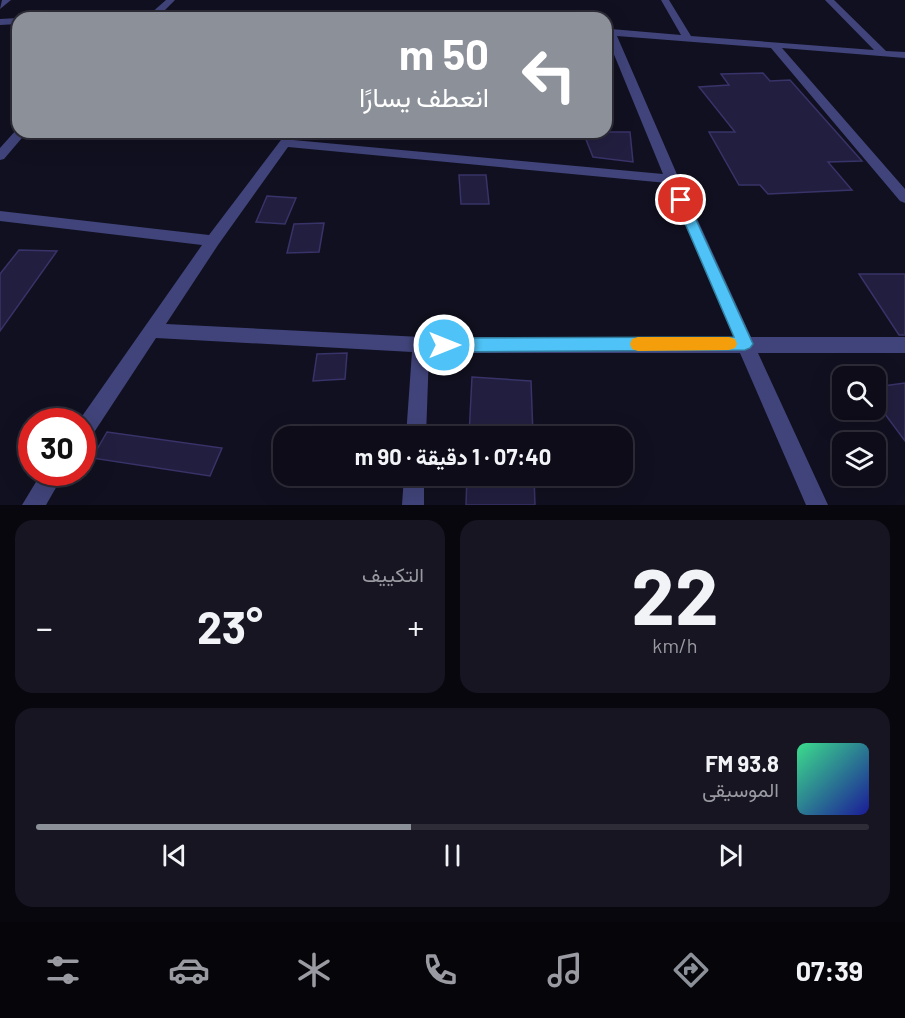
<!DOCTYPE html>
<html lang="ar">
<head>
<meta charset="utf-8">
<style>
  :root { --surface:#0d0c18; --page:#161521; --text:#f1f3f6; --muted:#9a9ba2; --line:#2d2c37; --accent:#8c9099 }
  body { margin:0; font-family:Barlow,Vazirmatn,sans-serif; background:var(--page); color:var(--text); direction:rtl; height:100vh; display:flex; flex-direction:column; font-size:22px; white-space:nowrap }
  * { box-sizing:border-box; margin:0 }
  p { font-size:20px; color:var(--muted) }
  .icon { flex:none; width:33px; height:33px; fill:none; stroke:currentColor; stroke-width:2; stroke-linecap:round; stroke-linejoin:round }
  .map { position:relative; height:505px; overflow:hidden; direction:ltr }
  .sheet { display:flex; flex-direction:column; gap:15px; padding:15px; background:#07070d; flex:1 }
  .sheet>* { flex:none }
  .top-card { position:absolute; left:12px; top:12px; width:600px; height:126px; border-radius:18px; box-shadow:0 6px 24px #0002,0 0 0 2px var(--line); direction:rtl; background:#8c9099; color:#fff; overflow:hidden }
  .tools { position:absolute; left:832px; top:366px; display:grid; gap:12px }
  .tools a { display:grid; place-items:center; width:54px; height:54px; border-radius:12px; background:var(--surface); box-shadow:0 6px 24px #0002,0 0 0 2px var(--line); font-size:30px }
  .speed { position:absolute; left:18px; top:408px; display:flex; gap:12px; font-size:30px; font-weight:700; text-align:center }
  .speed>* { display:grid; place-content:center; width:78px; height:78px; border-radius:50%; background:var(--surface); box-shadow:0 6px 24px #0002,0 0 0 2px var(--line); line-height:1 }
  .speed .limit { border:9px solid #d22; background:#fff; color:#111 }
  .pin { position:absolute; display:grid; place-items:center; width:51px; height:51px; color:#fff; margin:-26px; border:3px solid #fff; border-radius:50%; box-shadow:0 2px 6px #0007 }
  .me { position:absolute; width:66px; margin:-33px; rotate:90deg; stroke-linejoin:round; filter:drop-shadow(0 0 4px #0008) }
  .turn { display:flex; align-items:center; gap:21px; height:126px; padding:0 24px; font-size:27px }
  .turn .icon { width:78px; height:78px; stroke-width:2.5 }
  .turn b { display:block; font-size:42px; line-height:51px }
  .big { font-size:45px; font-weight:700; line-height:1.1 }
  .sheet .tile { flex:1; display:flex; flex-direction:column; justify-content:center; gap:9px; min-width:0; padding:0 21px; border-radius:18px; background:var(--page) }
  .sheet .dial { align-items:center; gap:0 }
  .dial b { font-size:78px; line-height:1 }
  .song { display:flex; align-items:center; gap:18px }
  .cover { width:72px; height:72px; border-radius:9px; background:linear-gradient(135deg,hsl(150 70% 55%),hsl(240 70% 35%)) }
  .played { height:6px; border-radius:3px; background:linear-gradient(90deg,var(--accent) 45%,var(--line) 45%) }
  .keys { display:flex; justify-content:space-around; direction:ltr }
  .heat { display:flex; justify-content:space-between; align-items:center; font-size:33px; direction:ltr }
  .sheet .tiles { flex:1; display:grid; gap:15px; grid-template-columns:1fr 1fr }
  .tile:last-child { grid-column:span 2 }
  .trip { position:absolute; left:273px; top:426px; width:360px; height:60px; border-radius:18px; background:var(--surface); box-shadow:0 6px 24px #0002,0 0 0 2px var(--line); font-weight:700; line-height:60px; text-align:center; direction:rtl }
  .tabs { display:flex; height:96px; justify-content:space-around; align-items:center; background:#05050a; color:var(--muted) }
  .tabs .icon { width:42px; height:42px }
  .tabs .active { color:var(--accent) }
  .tabs b { font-size:27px; color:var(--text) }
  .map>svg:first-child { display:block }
  .building { fill:#221e3f; stroke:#383368; stroke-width:1.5 }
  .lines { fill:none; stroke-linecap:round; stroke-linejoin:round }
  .minor { fill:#41447a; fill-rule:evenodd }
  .route { fill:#4fc3f7; stroke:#337fa1; stroke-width:1.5 }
  .slow { fill:#f59e0b }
</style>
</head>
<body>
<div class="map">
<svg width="905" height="505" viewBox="0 0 905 505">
  <rect width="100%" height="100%" fill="#111020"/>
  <path class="building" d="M 763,73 L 770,81 L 790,80 L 862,161 L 828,162 L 852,190 L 768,194 L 760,185 L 739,185 L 709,132 L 735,132 L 699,87 L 729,85 L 721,74 Z
    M 583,132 L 630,132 L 633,162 L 593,157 Z
    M 459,175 L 486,175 L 489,204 L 461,204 Z
    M 267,196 L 296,198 L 285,224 L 256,222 Z
    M 324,223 L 319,252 L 287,253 L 294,224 Z
    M 19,250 L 57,251 L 0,331 L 0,274 Z
    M 859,274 L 905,274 L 905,335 L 899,335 Z
    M 347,353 L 345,379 L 313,381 L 317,354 Z
    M 472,377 L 531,381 L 533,436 L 469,436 Z
    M 905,383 L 905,441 L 876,402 L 876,387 Z
    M 107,432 L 222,448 L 210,476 L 92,458 Z
    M 467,476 L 534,476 L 535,505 L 466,505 Z"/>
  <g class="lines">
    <path class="minor" d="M 2,0 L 11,0 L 0,9 Z
      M 166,0 L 175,0 L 161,14 L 387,10 L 444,15 L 448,18 L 387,16 L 76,18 L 80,15 L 150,14 Z
      M 661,0 L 669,0 L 691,36 L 874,50 L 825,0 L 834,0 L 886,51 L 905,52 L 905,58 L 782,48 L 905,189 L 905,203 L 900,201 L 771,48 L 617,36 L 679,179 L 751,337 L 905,337 L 905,353 L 758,353 L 828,505 L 806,505 L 740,353 L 429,353 L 426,436 L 406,436 L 412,352 L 156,338 L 89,440 L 82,443 L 82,422 L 78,422 L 202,245 L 0,221 L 0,211 L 209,235 L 287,132 L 299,132 L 293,140 L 663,174 L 606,35 L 606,29 L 611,29 L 681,35 ZM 288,147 L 667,183 L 734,337 L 421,337 L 166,324 L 218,245 Z
      M 18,18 L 18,24 L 0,25 L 0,19 Z
      M 17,129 L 18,132 L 27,132 L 4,159 L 0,160 L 0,148 Z
      M 42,472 L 65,472 L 46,505 L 22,505 Z
      M 404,476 L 424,476 L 424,505 L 402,505 Z"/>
  </g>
  <path class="route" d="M 681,196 L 687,200 L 753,344 L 750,348 L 745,350 L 444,352 L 439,350 L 436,345 L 439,340 L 444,338 L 734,337 L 675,200 Z"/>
  <path class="slow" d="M 638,337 L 729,337 L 735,339 L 737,344 L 735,348 L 729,350 L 638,351 L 632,349 L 630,344 L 632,339 Z"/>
</svg>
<div class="tools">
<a><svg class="icon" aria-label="search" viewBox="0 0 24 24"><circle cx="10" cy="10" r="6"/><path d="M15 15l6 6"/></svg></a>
<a><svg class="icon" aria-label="layers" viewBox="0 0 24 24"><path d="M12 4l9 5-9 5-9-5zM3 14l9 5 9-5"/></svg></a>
</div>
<div class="speed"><div class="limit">30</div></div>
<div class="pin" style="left:681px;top:200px;background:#d93025"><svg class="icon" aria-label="arrive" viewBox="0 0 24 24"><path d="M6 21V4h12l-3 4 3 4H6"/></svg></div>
<svg class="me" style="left:444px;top:345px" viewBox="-20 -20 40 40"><circle r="17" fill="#4fc3f7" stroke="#fff" stroke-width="3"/><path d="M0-11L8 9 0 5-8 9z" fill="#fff"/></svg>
<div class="trip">07:40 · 1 دقيقة · 90 m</div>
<div class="top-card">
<div class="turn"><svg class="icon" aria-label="left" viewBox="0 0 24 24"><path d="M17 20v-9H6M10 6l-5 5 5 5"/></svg><div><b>50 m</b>انعطف يسارًا</div></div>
</div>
</div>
<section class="sheet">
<div class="tiles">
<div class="tile dial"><b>22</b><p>km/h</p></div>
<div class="tile"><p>التكييف</p>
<div class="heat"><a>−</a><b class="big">23°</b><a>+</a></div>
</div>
<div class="tile">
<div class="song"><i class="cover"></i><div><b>93.8 FM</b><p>الموسيقى</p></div></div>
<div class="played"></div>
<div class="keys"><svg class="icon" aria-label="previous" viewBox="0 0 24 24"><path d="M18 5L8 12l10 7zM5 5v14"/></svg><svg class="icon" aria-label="pause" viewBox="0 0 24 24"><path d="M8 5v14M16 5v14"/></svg><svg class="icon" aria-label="next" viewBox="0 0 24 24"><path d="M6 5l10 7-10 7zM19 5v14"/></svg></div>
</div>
</div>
</section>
<nav class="tabs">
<b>07:39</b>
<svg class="icon active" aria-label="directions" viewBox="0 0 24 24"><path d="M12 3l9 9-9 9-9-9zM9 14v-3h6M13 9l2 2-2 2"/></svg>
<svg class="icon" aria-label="music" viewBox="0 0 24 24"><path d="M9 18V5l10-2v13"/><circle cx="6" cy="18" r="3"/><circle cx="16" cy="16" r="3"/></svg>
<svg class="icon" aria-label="phone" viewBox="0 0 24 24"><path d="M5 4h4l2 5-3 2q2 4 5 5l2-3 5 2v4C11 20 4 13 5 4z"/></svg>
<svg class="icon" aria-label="climate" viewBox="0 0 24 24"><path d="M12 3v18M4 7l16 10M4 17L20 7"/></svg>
<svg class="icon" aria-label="car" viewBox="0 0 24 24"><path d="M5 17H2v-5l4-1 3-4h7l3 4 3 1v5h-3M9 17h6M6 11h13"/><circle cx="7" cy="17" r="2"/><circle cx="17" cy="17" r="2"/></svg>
<svg class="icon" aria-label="filters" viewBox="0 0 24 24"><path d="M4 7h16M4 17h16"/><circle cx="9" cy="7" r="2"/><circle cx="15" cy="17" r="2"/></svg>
</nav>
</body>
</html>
